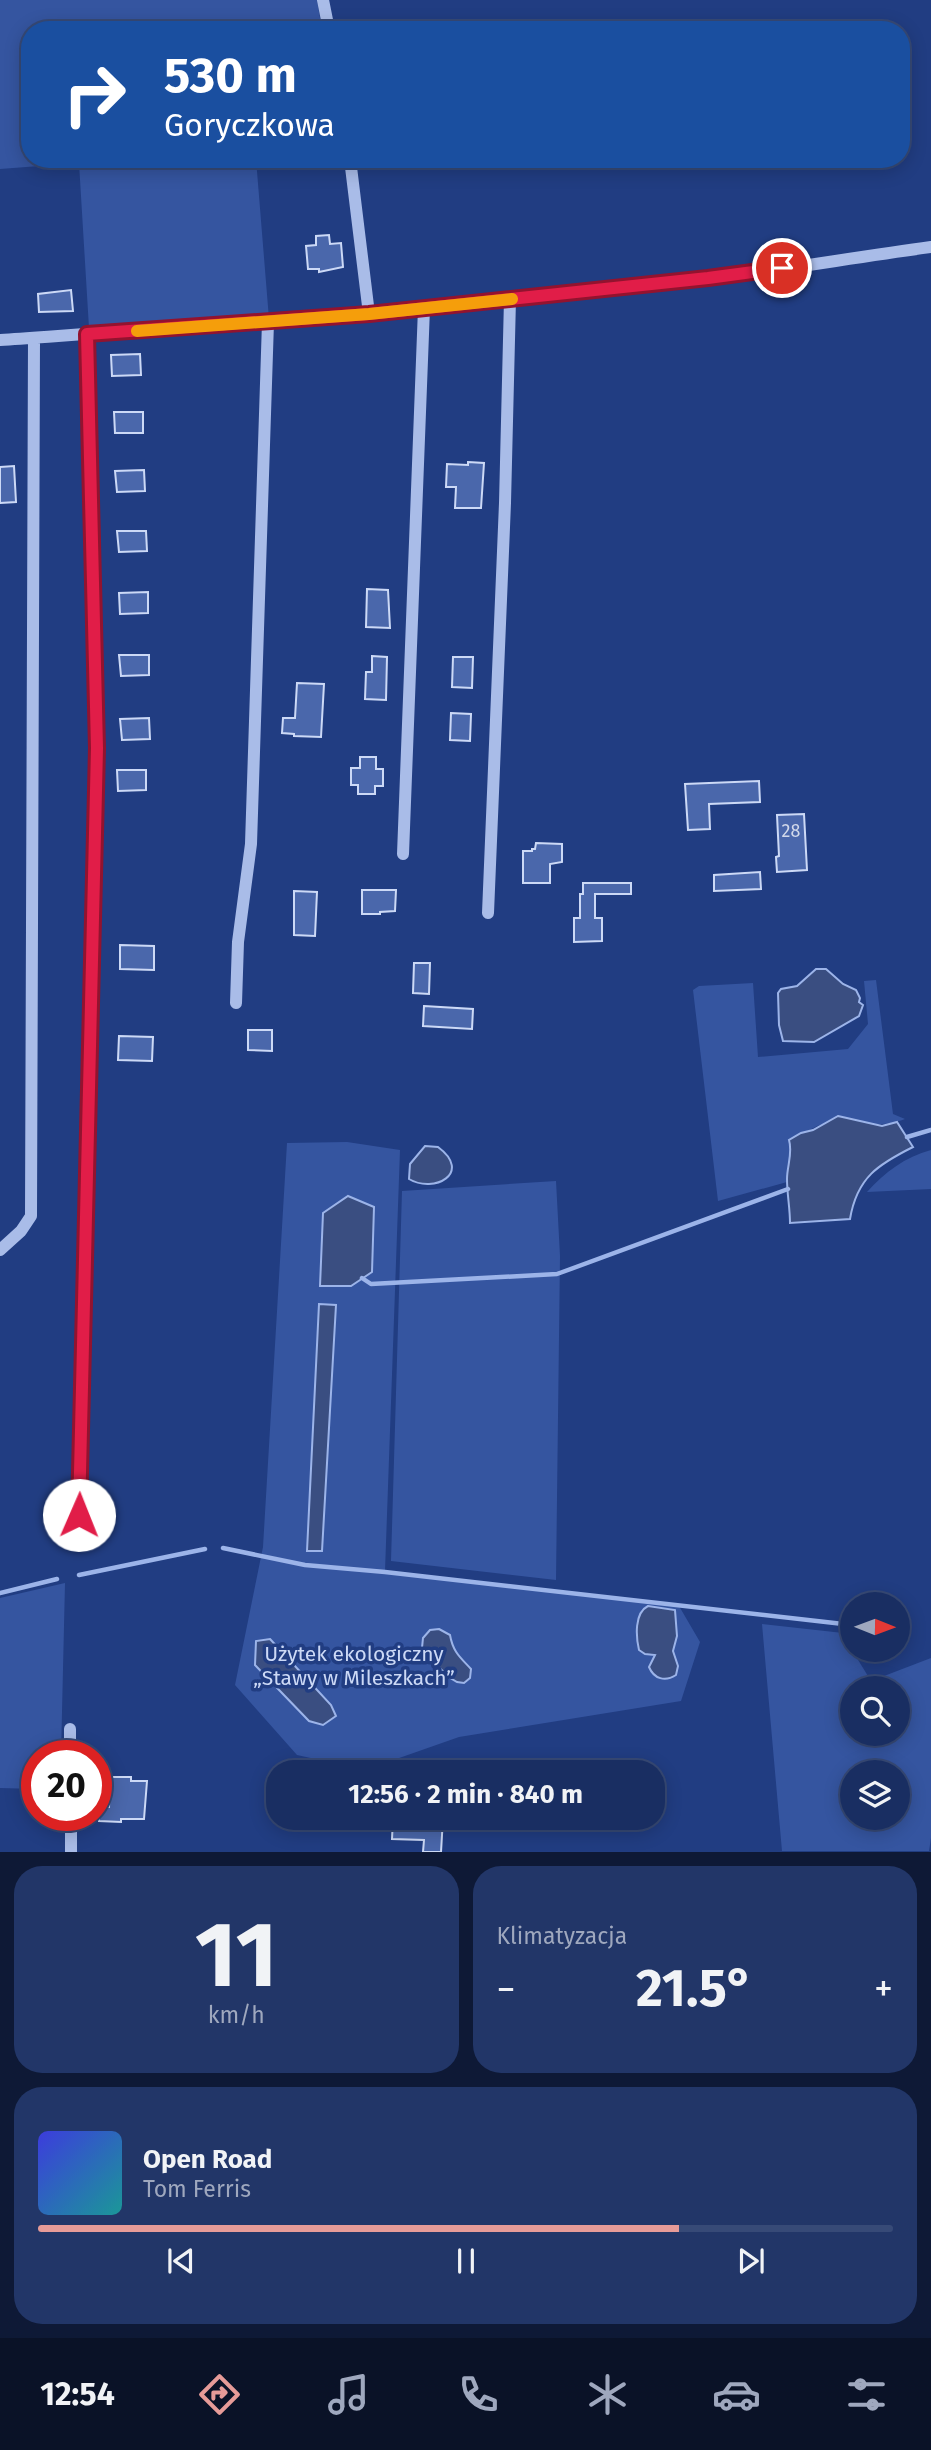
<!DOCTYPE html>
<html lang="pl">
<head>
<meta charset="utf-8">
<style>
  :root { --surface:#192e62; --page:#223668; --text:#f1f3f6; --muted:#9fa8be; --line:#374a77; --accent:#e69b98 }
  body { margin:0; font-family:"Fira Sans",sans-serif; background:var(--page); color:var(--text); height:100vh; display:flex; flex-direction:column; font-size:26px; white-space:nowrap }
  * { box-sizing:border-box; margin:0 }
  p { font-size:23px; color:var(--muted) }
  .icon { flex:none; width:38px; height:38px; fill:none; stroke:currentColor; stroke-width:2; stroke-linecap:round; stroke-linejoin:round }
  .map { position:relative; height:1852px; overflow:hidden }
  .details { display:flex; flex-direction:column; gap:14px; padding:14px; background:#0e1936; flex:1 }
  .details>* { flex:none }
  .hud { position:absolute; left:21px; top:21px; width:889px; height:147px; border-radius:28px; box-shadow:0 4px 18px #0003,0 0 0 2px var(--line); background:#1a4fa0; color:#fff; overflow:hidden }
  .needle { width:46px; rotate:91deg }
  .fabs { position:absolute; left:840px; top:1592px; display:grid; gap:14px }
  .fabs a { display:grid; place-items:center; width:70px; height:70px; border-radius:50%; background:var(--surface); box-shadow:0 4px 18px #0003,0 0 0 2px var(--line); font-size:35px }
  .speed { position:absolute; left:21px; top:1740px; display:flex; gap:14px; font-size:35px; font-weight:700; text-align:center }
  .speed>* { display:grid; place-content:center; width:91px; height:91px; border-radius:50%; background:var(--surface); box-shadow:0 4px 18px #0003,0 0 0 2px var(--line); line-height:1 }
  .speed .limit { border:10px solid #d22; background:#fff; color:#111 }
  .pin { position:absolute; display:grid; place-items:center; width:60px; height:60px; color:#fff; margin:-30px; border:4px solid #fff; border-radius:50%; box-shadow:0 2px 7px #0007 }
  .me { position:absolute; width:77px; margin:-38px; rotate:1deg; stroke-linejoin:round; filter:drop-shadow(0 0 5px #0008) }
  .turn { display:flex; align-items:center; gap:24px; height:147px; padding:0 28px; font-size:32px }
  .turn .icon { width:91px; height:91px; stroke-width:2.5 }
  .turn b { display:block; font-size:49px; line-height:60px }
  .big { font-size:52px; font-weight:700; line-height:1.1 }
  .details .widget { flex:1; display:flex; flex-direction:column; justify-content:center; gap:10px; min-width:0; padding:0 24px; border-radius:28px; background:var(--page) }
  .details .dial { align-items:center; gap:0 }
  .dial b { font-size:91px; line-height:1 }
  .song { display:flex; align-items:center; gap:21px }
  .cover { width:84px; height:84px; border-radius:10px; background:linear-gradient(135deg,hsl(240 70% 55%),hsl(180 70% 35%)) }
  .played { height:7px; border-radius:4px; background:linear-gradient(90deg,var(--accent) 75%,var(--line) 75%) }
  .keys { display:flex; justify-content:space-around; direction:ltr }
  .heat { display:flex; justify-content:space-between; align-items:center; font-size:38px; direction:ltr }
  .details .tiles { flex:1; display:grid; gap:14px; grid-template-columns:1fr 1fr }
  .widget:last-child { grid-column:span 2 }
  .trip { position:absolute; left:266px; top:1760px; width:399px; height:70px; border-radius:28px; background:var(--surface); box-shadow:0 4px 18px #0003,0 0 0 2px var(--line); font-weight:700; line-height:70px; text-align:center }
  .dock { display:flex; height:112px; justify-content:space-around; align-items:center; background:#0a1227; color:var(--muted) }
  .dock .icon { width:49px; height:49px }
  .dock .selected { color:var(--accent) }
  .dock b { font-size:32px; color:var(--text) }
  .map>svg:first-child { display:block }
  .green { fill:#3555a0; fill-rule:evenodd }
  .water { fill:#3a4e81; stroke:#9cb4e9; stroke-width:2 }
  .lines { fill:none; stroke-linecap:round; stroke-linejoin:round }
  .stream { stroke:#9cb4e9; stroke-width:4.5 }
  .building { fill:#4a67ab; stroke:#ccd9f6; stroke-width:2 }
  .minor { stroke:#a9bce8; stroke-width:12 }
  .route-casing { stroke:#92132f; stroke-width:18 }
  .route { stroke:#e11d48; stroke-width:12 }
  .slow { stroke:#f59e0b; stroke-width:12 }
  .labels { text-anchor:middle; stroke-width:7; stroke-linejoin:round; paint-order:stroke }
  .number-label { font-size:18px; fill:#d2d9ea }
  .park-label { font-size:21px; fill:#ccd9f6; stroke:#213d82 }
</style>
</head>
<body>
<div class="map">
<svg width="931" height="1852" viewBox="0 0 931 1852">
  <rect width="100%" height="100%" fill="#213d82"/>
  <path class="green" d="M 0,0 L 317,0 L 322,30 L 30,30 L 30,159 L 256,159 L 269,319 L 89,328 L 79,163 L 0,169 Z
    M 876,980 L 893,1114 L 905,1119 C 876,1130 855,1120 827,1123 C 818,1124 810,1131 801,1133 C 791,1149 787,1162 787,1182 L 718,1201 L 693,990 L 699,986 L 753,983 L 758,1057 L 848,1049 L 868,1024 L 864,981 Z
    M 347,1142 L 400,1150 L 385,1571 L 679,1606 L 700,1642 L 681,1701 L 459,1737 L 365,1770 L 297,1755 L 235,1685 L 263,1547 L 287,1143 Z
    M 931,1150 L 931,1189 L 867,1192 C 885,1172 905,1157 931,1150 Z
    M 556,1181 L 560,1256 L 556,1580 L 391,1561 L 402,1191 Z
    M 65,1583 L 61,1755 L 37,1755 L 37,1789 L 0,1788 L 0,1598 Z
    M 762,1624 L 852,1634 L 852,1650 L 871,1681 L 931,1658 L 931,1838 L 929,1851 L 782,1851 ZM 852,1689 L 898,1689 L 898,1734 L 852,1734 ZM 852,1773 L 898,1773 L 898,1818 L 852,1818 Z"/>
  <path class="water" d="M 816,969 L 826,969 L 843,984 L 856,990 L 860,998 L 859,1002 L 863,1005 L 859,1016 L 814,1042 L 783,1041 L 779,1025 L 778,993 L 781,989 L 797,986 Z
    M 838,1116 L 882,1126 L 897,1122 L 913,1147 C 879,1164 857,1177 850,1219 L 790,1223 C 790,1208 787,1194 787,1179 C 787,1166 793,1153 789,1140 L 801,1133 L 813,1130 Z
    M 425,1146 L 438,1147 C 473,1173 434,1194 409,1179 L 410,1164 Z
    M 348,1196 L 374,1207 L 372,1272 L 351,1286 L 320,1286 L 323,1213 Z
    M 319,1304 L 336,1305 L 322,1551 L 307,1551 Z
    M 648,1606 L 675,1610 L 677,1636 L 673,1651 L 678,1666 L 676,1675 C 665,1682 654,1679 649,1667 L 655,1655 L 645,1654 L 639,1650 C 636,1637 634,1613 648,1606 Z
    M 439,1629 L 450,1635 C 453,1652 460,1657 471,1669 L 470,1678 L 464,1683 L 457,1682 L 447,1676 L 422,1648 L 423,1638 L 430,1630 Z
    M 270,1639 L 331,1705 L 336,1716 L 323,1725 L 309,1721 L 255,1665 L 256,1641 Z"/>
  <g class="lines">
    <path class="stream" d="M 907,1137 L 931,1130
      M 362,1278 L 371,1284 L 557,1274 L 788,1189
      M 223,1548 L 305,1565 L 385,1572 L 852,1625
      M 79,1575 L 205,1549
      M 0,1593 L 57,1579"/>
  </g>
  <path class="building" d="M 329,235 L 330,244 L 341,243 L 343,267 L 319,272 L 319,269 L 308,269 L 306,246 L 316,245 L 316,236 Z
    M 71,290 L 73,311 L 39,312 L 38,294 Z
    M 140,354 L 141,375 L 112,376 L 111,355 Z
    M 114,412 L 143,412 L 143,433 L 115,433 Z
    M 468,462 L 484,463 L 481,508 L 455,508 L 456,487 L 446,487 L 447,464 L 468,465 Z
    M 14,466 L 16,502 L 0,503 L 0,467 Z
    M 144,470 L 145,491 L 117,492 L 115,471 Z
    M 117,531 L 146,531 L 147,551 L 119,552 Z
    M 367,589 L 388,590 L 390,628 L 366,627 Z
    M 148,592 L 148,613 L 120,614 L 119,593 Z
    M 119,655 L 149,655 L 149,675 L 121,676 Z
    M 372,656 L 387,657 L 386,700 L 365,699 L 366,672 L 372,672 Z
    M 453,657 L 473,657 L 472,688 L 452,687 Z
    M 297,683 L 324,684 L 321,737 L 294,736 L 294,734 L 282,733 L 283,718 L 295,718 Z
    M 451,713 L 471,714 L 470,741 L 450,740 Z
    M 149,718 L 150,739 L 122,740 L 120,719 Z
    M 360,757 L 376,757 L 376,769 L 383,769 L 383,786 L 375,786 L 375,794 L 358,794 L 358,785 L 351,785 L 351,768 L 360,768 Z
    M 117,770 L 146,770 L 146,790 L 118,791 Z
    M 759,781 L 760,802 L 709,804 L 710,829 L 688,830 L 685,784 Z
    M 804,814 L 807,870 L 777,872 L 776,857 L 779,856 L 777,815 Z
    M 536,843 L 562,844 L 562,862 L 550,864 L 550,883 L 523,883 L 523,851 L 532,851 L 532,849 L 535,849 Z
    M 760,872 L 761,889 L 714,891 L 714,875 Z
    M 583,883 L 631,883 L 631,894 L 595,894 L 595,918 L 602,918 L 602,941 L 574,942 L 574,918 L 580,918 L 580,894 L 583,894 Z
    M 362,890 L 396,890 L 395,911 L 380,912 L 380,914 L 362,914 Z
    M 294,891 L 317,892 L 315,936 L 294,935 Z
    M 120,945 L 154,946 L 154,970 L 120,969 Z
    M 414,963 L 430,963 L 429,994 L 413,993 Z
    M 424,1006 L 473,1009 L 472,1029 L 423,1026 Z
    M 248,1030 L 272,1030 L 272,1051 L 248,1050 Z
    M 119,1036 L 153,1037 L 152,1061 L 118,1060 Z
    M 110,1777 L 131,1777 L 131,1781 L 147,1781 L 144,1819 L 121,1819 L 121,1822 L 99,1821 L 99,1807 L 109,1807 Z
    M 393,1818 L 443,1818 L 441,1852 L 423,1852 L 424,1840 L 392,1839 Z"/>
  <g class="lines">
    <path class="minor" d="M 323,0 L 329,30
      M 350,159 L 369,314
      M 0,340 C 244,323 489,307 732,276 C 799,267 865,256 931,247
      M 403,854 L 424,308
      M 488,913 L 505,503 L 510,299
      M 236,1003 L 238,942 L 251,844 L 268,322
      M 0,1250 L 21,1231 L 31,1216 L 34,338
      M 78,1542 L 94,933 L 97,748 L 87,334
      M 70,1729 L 70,1755
      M 71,1815 L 71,1852"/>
  </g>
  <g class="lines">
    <g class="route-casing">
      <path id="route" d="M 79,1515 L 97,748 L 87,334 L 369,314 L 708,278 L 782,268"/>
    </g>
    <use href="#route" class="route"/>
    <path class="slow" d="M 137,331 L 369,314 L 512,299"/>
  </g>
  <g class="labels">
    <g class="number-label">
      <text x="791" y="837">28</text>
    </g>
    <g class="park-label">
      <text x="354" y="1661">Użytek ekologiczny<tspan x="354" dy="24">„Stawy w Mileszkach”</tspan></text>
    </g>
  </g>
</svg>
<div class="fabs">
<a><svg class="needle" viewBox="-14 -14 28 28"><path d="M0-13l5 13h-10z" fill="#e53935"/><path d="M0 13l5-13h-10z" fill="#9fa8be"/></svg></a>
<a><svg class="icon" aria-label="search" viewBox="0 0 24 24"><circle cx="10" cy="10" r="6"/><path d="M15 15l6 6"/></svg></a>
<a><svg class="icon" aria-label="layers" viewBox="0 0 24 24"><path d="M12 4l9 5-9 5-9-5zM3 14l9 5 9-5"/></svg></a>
</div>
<div class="speed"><div class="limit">20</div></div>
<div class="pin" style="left:782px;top:268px;background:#d93025"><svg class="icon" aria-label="arrive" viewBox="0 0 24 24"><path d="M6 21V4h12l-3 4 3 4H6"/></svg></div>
<svg class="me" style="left:79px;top:1515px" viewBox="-20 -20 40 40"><circle r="19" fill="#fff"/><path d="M0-13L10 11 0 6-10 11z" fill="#e11d48"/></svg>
<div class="trip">12:56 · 2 min · 840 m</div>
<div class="hud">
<div class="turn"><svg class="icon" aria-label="right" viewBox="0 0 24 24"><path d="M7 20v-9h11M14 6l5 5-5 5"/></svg><div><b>530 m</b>Goryczkowa</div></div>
</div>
</div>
<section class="details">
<div class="tiles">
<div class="widget dial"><b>11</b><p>km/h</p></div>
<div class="widget"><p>Klimatyzacja</p>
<div class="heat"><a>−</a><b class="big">21.5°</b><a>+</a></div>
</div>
<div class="widget">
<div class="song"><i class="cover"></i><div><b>Open Road</b><p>Tom Ferris</p></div></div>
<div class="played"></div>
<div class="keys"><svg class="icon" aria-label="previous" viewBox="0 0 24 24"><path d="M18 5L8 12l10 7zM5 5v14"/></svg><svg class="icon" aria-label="pause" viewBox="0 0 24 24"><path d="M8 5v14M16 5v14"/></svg><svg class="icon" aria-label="next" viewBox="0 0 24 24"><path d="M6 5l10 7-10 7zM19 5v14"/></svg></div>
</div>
</div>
</section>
<nav class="dock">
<b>12:54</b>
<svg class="icon selected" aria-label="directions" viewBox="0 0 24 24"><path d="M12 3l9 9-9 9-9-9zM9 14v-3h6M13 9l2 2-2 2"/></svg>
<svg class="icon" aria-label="music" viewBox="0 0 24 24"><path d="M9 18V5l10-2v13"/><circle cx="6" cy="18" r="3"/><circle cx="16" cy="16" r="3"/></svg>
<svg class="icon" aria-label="phone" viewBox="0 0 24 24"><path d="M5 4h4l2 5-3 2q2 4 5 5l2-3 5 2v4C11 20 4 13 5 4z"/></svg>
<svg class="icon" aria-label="climate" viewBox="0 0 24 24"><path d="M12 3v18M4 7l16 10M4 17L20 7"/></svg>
<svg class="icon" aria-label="car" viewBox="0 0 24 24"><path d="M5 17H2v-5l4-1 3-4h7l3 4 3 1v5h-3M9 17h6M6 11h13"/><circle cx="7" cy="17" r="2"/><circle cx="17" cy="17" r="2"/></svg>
<svg class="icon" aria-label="filters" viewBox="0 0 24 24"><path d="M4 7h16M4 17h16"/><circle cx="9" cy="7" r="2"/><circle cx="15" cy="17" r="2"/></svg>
</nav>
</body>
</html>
